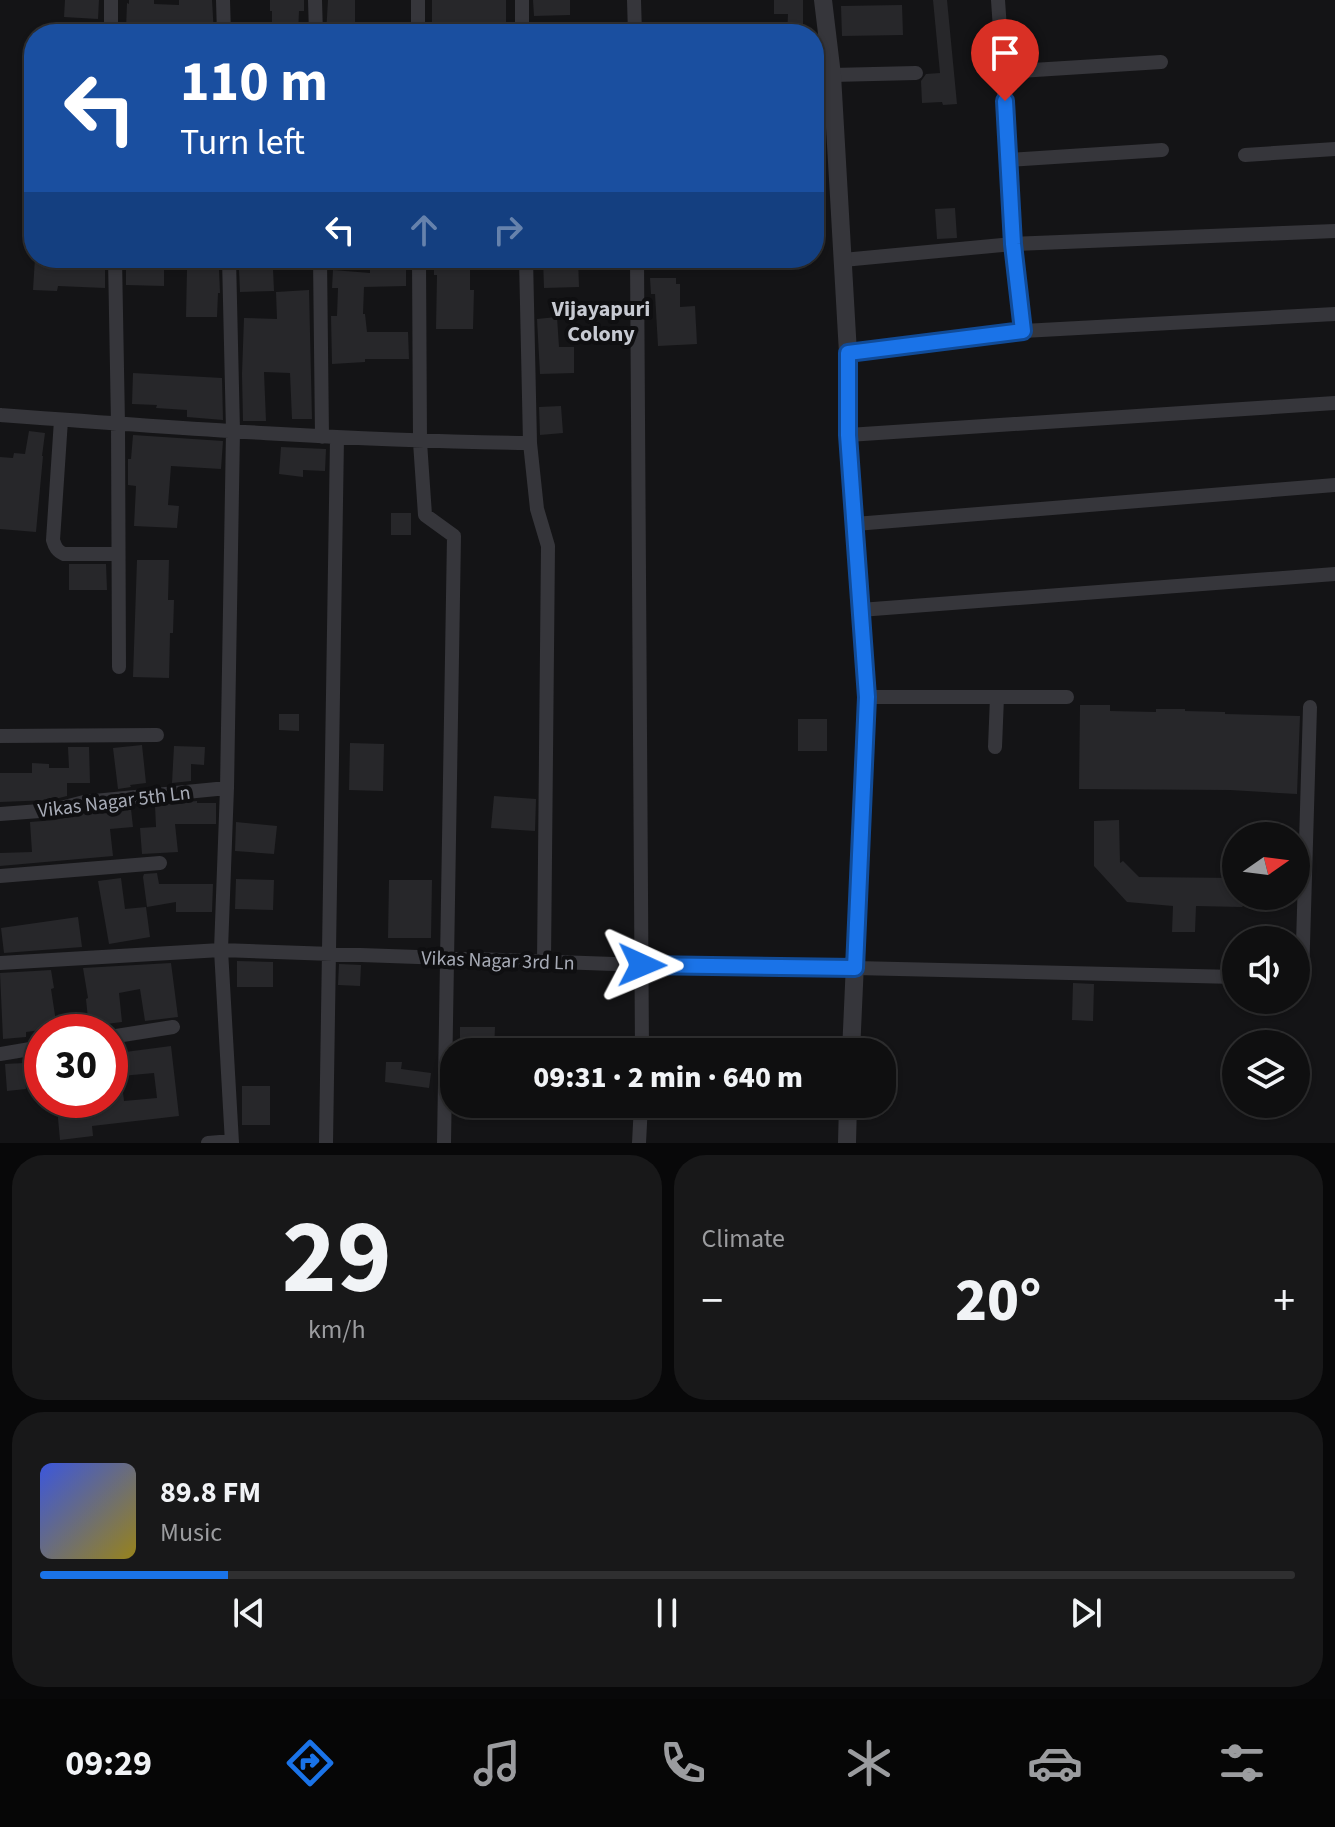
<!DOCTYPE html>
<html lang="en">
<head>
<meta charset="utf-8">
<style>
  :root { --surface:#0f0f10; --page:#181819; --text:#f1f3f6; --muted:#9b9c9f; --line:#2f2f30; --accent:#1a73e8 }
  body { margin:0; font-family:"Source Sans 3",sans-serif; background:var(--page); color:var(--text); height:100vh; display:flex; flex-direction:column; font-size:30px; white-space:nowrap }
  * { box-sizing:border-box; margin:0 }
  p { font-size:26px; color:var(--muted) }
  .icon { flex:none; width:44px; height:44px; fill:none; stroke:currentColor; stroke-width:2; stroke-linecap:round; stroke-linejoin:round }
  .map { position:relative; height:1143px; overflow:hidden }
  .details { display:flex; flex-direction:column; gap:12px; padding:12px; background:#080809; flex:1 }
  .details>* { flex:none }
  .guide { position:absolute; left:24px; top:24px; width:800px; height:244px; border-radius:32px; box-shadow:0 2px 6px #0004,0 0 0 2px var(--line); background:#1a4fa0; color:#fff; overflow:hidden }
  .needle { width:52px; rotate:76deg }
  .controls { position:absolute; left:1222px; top:822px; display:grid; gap:16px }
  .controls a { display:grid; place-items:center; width:88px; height:88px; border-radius:50%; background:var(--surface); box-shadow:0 2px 6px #0004,0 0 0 2px var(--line); font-size:40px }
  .speed { position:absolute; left:24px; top:1014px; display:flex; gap:16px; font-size:40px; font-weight:700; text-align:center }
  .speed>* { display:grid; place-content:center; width:104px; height:104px; border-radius:50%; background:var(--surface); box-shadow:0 2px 6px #0004,0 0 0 2px var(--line); line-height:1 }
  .speed .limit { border:12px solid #d22; background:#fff; color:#111 }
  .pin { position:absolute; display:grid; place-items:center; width:68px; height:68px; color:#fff; margin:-82px -34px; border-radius:50% 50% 50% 0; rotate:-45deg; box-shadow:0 0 8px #0007 }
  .pin .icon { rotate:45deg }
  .me { position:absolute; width:88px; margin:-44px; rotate:91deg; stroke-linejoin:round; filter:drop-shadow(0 0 6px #0008) }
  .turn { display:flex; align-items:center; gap:28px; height:168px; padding:0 24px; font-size:36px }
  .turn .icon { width:104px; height:104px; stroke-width:2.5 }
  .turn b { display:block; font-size:56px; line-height:68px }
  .lanes { display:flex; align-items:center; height:76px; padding:0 24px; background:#0003; justify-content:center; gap:40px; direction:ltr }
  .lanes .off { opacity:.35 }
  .big { font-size:60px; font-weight:800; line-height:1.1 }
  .details .widget { flex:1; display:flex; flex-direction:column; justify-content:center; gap:12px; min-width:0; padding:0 28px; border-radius:32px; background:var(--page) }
  .details .dial { align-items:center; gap:0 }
  .dial b { font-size:104px; line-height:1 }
  .song { display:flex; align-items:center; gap:24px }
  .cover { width:96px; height:96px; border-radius:12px; background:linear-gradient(135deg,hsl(230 70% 55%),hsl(50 70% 35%)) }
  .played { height:8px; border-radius:4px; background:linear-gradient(90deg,var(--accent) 15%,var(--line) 15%) }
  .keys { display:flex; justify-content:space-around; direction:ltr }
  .heat { display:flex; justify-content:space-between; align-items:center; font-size:44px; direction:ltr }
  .details .tiles { flex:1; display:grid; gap:12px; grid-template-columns:1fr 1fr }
  .widget:last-child { grid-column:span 2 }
  .trip { position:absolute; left:440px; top:1038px; width:456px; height:80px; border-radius:32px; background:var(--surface); box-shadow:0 2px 6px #0004,0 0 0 2px var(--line); font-weight:800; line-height:80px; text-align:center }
  .dock { display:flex; height:128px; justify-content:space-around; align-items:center; background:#060606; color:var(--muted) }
  .dock .icon { width:56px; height:56px }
  .dock .active { color:var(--accent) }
  .dock b { font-size:36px; color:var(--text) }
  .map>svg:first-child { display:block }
  .building { fill:#27272a; fill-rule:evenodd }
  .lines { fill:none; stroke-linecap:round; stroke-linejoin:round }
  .minor { stroke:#36363b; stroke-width:14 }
  .tertiary { stroke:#36363b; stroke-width:18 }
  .route-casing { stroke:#114b97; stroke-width:20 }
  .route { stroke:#1a73e8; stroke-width:14 }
  .labels { text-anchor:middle; stroke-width:8; stroke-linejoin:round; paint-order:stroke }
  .street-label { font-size:20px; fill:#a7abb6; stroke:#0f0f11 }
  .neighbourhood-label { font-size:22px; font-weight:bold; fill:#c7cad2; stroke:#0f0f11 }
</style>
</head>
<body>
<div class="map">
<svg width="1335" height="1143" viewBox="0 0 1335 1143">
  <rect width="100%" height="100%" fill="#141416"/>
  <path class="building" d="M 65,0 L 99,0 L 98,19 L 64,17 Z
    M 129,0 L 154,0 L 154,4 L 179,5 L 179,0 L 212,0 L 214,34 L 181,34 L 181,30 L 126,29 L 127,3 L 129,4 Z
    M 270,0 L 304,0 L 304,11 L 299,11 L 298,34 L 272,34 L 272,11 L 270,11 Z
    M 328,0 L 355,0 L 355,34 L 326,34 Z
    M 432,0 L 506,0 L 506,34 L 469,34 L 469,25 L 432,23 Z
    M 533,0 L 570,0 L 570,15 L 534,16 Z
    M 774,0 L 803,0 L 803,34 L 787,34 L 788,14 L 774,14 Z
    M 933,0 L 947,0 L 957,104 L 943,105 L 942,102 L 922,103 L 921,81 L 926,74 L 940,73 Z
    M 902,5 L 903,35 L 842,36 L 841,6 Z
    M 955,208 L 957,238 L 937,239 L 935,209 Z
    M 35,258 L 105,258 L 105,288 L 58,286 L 57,291 L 33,290 Z
    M 126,258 L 164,258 L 164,286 L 126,285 Z
    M 244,258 L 270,258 L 269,269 L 273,269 L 274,291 L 240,292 L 239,270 L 243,270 Z
    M 370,258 L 406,258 L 406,286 L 364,287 L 363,314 L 365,314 L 367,332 L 408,332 L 409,359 L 365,359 L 365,362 L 332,364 L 331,316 L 337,316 L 338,288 L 332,288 L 333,270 L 370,273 Z
    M 434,258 L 470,258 L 470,290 L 474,290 L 473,329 L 436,329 L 437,275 L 434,275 Z
    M 543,258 L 578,258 L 579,287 L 544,288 Z
    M 187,270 L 219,270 L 220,293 L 218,293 L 217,317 L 186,317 Z
    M 650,278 L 676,278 L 676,284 L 680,284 L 680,307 L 695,306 L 697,344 L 658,346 L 655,294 L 651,294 Z
    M 309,290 L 312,419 L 292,419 L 290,373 L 264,372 L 266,421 L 243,421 L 242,374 L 244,318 L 277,319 L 276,292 Z
    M 557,317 L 559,347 L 574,347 L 574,373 L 540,374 L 537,319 Z
    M 133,373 L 222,378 L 223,420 L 187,417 L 187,410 L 156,408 L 157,405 L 132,404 Z
    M 561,406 L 563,433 L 540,435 L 539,407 Z
    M 29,431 L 45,433 L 42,456 L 43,456 L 36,532 L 0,529 L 0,457 L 13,458 L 14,453 L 25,454 Z
    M 133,435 L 223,441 L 221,469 L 171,466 L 168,505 L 179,506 L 177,528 L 134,526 L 136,486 L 128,485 L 128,459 L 131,459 Z
    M 281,447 L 326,449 L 325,471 L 303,470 L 303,477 L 279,474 Z
    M 391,513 L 411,513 L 411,535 L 391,535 Z
    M 137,560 L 169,560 L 168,600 L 174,600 L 173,633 L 170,633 L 169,678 L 133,677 Z
    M 69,564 L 106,564 L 107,590 L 69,590 Z
    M 1080,705 L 1110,705 L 1110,711 L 1156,712 L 1156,709 L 1185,709 L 1185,711 L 1225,712 L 1225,714 L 1300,716 L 1297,794 L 1230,790 L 1079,789 Z
    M 279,714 L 299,714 L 299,731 L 279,730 Z
    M 798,719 L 827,719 L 827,751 L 798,751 Z
    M 350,743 L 384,744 L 383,791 L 349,790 Z
    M 142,745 L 146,783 L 130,785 L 131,787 L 118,789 L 113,748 Z
    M 174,746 L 205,747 L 204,765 L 191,764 L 191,781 L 172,783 Z
    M 68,747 L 89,747 L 90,783 L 67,783 L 67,796 L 51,800 L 0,802 L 0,773 L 32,773 L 32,763 L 49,764 L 49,768 L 69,768 Z
    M 494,796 L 536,799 L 535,831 L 491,828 Z
    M 197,801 L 197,803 L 216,803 L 216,824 L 175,824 L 178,852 L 142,854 L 140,828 L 156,827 L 155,805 Z
    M 133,807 L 131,809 L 133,827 L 110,829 L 113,856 L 0,866 L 0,853 L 32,852 L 30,822 L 55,820 L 86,812 Z
    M 1119,820 L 1120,863 L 1123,861 L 1139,877 L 1236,878 L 1236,896 L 1251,896 L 1242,907 L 1196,906 L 1195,932 L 1172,932 L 1173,906 L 1127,902 L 1094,866 L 1094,821 Z
    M 236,822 L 277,826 L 274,854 L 235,851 Z
    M 1253,824 L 1279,824 L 1279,836 L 1253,836 Z
    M 157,873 L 159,884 L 213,884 L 212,912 L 176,912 L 176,902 L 147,907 L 143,877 L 144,874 Z
    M 121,878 L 125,909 L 146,907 L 150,937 L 109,944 L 98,881 Z
    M 236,879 L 274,880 L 273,910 L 235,909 Z
    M 389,880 L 432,880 L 431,938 L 388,938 Z
    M 78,917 L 82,947 L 4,953 L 1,928 Z
    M 237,961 L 273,962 L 273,987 L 237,987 Z
    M 171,963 L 178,1017 L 145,1021 L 140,989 L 119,993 L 122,1022 L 106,1024 L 107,1027 L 89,1029 L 86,999 L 88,998 L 83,968 Z
    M 339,964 L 361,965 L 360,986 L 338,985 Z
    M 51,970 L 54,988 L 51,989 L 57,1028 L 26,1032 L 26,1037 L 3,1039 L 0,973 Z
    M 1073,983 L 1094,984 L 1093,1021 L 1072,1020 Z
    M 460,1027 L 495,1027 L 494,1052 L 460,1052 Z
    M 171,1046 L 179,1116 L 92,1126 L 93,1136 L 60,1140 L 57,1107 L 110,1100 L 110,1054 ZM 154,1073 L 157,1098 L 124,1101 L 121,1076 Z
    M 386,1062 L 402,1062 L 401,1069 L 431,1073 L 429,1088 L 385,1082 Z
    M 24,1063 L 26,1089 L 7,1091 L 5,1064 Z
    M 242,1086 L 270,1086 L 270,1125 L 242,1125 Z"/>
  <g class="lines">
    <path class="minor" d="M 111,0 L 111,34
      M 223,0 L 224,34
      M 315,0 L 316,34
      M 418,0 L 418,34
      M 522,0 L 522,34
      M 634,0 L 635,34
      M 998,0 L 1009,160 L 1013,244 L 1023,331
      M 1002,72 L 1161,62
      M 832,75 L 916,73
      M 1245,155 L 1335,149
      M 1009,160 L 1162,150
      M 115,258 L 118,424 L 119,667
      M 229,258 L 233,431 L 227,788 L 221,950 L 232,1143
      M 320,258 L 322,437
      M 419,258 L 420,442 L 425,515 L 454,536 L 444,1143
      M 526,258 L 530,443 L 537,509 L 548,546 L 544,962
      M 637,258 L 642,1052
      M 843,260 L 1013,244 L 1335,231
      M 848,353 L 1023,331 L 1335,314
      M 0,415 C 177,428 353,441 530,443
      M 61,420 L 53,540 C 55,547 57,551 64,554 L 118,554
      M 848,435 L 1335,403
      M 855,524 L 1335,485
      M 860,610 L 1335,574
      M 867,697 L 1067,697
      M 0,736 L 157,735
      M 995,747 L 997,697
      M 0,814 L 53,810 L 84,802 L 227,788
      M 0,876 L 160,863
      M 0,963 L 221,950 L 642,965 L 855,968 L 1236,977
      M 1296,978 L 1302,978 L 1310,707
      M 110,1037 L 173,1027
      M 0,1054 L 42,1047
      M 581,1104 L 641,1107
      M 208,1143 L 232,1141
      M 326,1143 L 337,438
      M 639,1143 L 641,1104"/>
    <path class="tertiary" d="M 823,0 L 832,75 L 848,353 L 848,435 L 867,697 L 851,1052
      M 847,1143 L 848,1104"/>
  </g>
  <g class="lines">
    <g class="route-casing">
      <path id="route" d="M 642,965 L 855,968 L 867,697 L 848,435 L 848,353 L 1023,331 L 1013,244 L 1005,101"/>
    </g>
    <use href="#route" class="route"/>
  </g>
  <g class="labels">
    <g class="street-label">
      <text transform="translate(114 801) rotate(-7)" y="7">Vikas Nagar 5th Ln</text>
      <text transform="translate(498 960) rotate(2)" y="7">Vikas Nagar 3rd Ln</text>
    </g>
    <g class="neighbourhood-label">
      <text x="601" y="316">Vijayapuri<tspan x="601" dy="25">Colony</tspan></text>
    </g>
  </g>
</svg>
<div class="controls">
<a><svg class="needle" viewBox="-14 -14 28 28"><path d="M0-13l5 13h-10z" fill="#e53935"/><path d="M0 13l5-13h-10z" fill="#9b9c9f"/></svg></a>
<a><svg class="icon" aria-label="sound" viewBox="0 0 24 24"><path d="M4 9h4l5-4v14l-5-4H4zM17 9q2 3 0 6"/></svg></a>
<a><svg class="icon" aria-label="layers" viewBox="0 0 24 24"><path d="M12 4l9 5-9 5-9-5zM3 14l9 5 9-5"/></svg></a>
</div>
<div class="speed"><div class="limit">30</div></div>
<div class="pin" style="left:1005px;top:101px;background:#d93025"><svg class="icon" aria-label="arrive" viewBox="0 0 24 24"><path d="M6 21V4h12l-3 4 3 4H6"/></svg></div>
<svg class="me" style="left:642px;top:965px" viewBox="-20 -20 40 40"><path d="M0-17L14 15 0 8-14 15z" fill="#1a73e8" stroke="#fff" stroke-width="4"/></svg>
<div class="trip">09:31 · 2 min · 640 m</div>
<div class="guide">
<div class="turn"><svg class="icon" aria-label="left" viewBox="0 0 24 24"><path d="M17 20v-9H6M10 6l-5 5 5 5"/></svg><div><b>110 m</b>Turn left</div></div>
<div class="lanes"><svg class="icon" aria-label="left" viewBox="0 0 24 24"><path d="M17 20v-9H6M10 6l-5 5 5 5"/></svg><svg class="icon off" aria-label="ahead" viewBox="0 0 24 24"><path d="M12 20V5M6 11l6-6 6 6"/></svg><svg class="icon off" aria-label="right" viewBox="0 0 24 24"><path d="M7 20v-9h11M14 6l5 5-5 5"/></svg></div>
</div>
</div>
<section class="details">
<div class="tiles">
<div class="widget dial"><b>29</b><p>km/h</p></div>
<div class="widget"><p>Climate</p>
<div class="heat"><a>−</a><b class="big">20°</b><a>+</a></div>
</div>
<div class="widget">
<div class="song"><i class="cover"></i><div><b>89.8 FM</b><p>Music</p></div></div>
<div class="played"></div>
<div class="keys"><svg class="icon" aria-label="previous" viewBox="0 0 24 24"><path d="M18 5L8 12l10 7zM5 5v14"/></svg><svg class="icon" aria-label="pause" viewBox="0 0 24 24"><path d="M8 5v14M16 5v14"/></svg><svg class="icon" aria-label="next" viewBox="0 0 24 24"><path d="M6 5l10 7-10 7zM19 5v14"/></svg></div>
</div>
</div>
</section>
<nav class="dock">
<b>09:29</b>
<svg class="icon active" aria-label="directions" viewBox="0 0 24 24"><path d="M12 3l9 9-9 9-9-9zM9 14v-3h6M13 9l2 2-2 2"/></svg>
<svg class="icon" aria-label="music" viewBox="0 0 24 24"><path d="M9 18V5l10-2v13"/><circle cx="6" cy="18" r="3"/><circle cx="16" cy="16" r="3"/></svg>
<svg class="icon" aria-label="phone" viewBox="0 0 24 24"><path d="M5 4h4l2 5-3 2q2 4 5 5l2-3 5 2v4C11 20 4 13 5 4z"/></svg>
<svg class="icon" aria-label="climate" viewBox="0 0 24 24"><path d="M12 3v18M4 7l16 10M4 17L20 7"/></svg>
<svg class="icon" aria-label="car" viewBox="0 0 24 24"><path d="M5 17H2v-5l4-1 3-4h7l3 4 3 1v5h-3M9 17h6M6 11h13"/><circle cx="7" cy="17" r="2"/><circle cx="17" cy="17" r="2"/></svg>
<svg class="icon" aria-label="filters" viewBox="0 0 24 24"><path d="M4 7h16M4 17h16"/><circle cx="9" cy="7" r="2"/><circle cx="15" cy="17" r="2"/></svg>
</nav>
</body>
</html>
